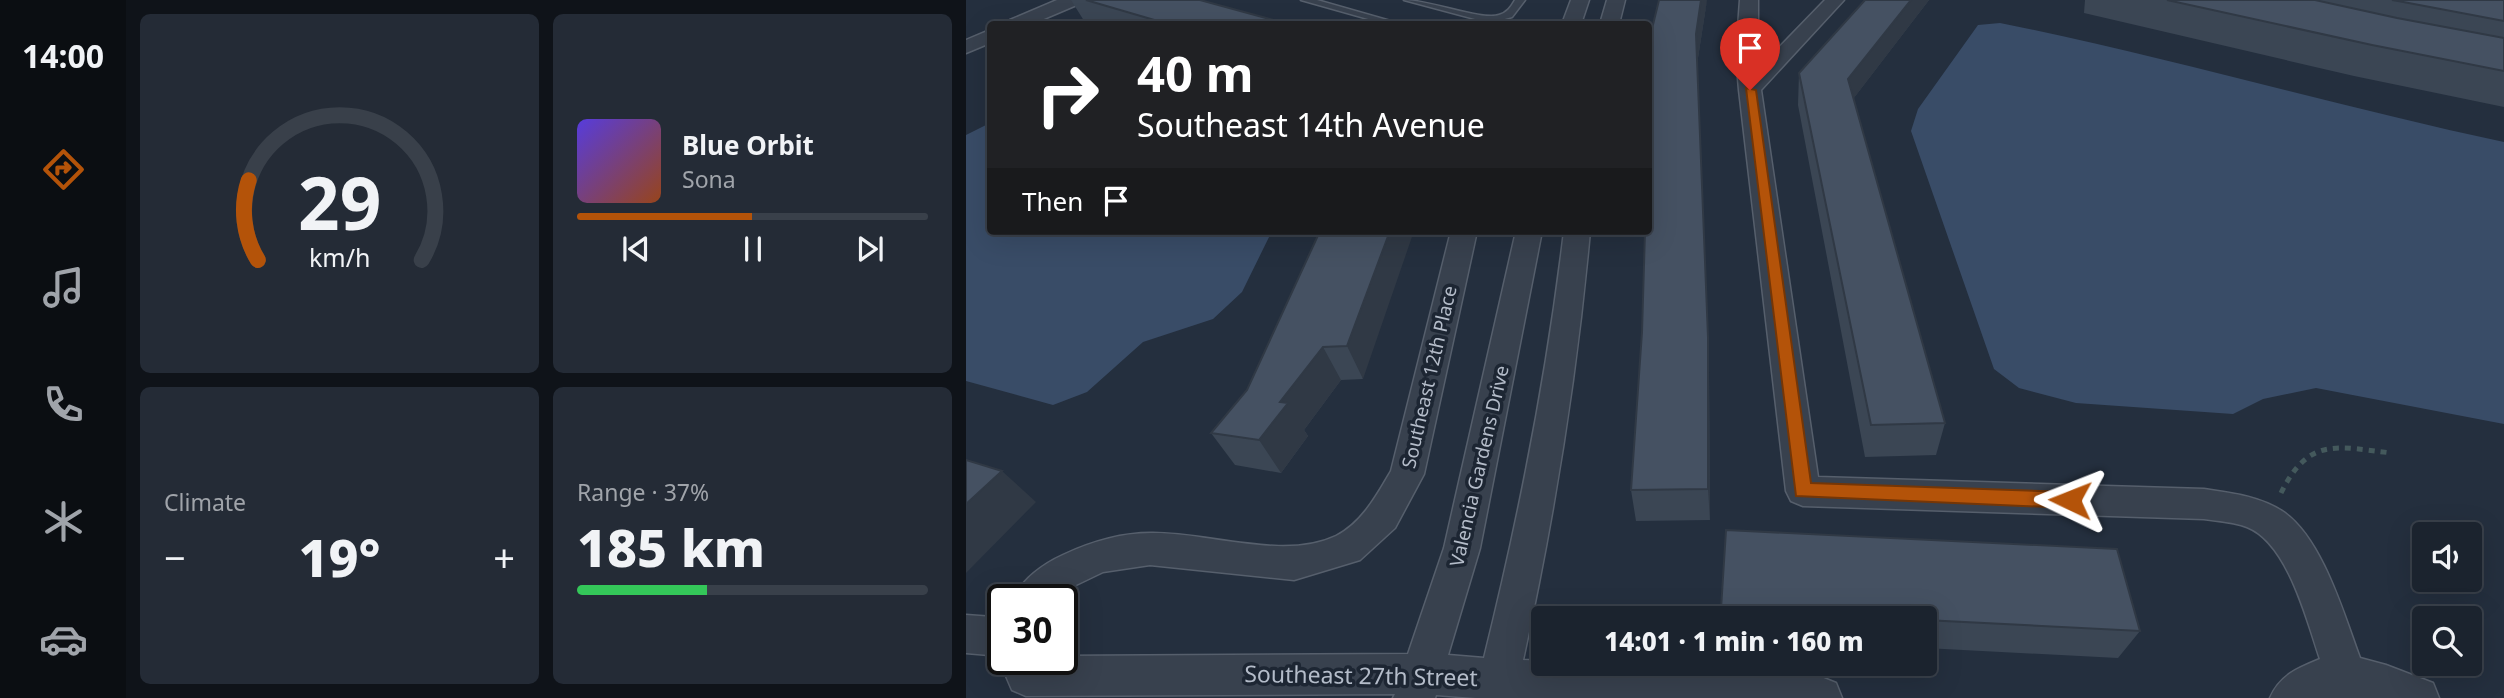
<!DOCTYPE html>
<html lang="en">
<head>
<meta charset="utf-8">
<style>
  :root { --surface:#1b232e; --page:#242b36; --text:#f1f3f6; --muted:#a0a4aa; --line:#39404a; --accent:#b45309 }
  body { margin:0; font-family:"Noto Sans",sans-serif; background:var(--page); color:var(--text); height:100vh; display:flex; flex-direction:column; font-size:26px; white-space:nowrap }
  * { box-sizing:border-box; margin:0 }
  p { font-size:23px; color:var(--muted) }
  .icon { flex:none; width:38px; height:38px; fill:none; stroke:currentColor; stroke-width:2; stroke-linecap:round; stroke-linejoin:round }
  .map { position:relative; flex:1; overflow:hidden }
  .drawer { display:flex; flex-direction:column; gap:14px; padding:14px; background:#0f1319; width:840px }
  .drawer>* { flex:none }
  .top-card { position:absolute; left:21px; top:21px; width:665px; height:214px; border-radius:7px; box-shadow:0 7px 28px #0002,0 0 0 2px var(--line); background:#202124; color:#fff; overflow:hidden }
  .tools { position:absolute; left:1446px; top:522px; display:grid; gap:14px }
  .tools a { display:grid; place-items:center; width:70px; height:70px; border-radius:7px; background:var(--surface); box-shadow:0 7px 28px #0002,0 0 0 2px var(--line); font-size:35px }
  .speed { position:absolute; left:21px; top:584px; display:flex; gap:14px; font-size:35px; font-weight:700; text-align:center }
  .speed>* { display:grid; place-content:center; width:91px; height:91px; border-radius:50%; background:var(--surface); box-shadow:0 7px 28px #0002,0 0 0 2px var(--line); line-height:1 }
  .speed .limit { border:4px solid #111; border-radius:10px; background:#fff; color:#111 }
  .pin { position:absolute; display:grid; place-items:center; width:60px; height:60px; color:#fff; margin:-72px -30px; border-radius:50% 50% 50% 0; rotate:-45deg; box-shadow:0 0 7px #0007 }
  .pin .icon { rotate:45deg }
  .me { position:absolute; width:77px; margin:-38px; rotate:272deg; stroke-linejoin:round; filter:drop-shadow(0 0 5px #0008) }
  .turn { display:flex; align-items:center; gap:24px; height:147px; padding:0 35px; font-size:32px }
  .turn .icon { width:91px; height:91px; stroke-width:2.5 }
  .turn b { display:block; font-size:49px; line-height:60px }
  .then { display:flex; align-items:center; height:66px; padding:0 35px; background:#0003; gap:14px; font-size:26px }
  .big { font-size:52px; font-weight:800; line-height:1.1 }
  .drawer .card { flex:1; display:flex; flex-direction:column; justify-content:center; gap:10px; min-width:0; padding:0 24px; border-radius:10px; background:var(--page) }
  .drawer .dial { align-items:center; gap:0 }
  .dial svg { height:182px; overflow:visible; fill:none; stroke:var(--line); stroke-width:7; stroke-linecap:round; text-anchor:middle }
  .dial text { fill:var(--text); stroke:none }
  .song { display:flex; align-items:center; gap:21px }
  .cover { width:84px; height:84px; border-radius:10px; background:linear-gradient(135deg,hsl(250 70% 55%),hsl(20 70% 35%)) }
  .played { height:7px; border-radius:4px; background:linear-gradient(90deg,var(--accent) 50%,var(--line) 50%) }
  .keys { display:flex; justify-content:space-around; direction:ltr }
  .heat { display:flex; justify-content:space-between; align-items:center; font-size:38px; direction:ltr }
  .charge { height:10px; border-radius:5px; background:linear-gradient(90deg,#34c759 37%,var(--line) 0) }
  .drawer .tiles { flex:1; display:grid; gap:14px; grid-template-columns:repeat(2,1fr) }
  .trip { position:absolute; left:565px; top:606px; width:406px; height:70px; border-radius:7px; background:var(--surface); box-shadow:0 7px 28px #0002,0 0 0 2px var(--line); font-weight:800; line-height:70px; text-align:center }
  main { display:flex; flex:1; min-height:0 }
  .dock { display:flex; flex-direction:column; width:126px; justify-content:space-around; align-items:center; background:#0b0e12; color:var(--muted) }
  .dock .icon { width:49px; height:49px }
  .dock .on { color:var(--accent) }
  .dock b { font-size:32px; color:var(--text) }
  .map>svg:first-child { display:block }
  .water { fill:#394c67 }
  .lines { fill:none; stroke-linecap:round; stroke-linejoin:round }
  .lane-casing { stroke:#565f6c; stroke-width:3 }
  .street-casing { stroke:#565f6c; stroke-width:3 }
  .path { stroke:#44595c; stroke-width:5; stroke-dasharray:6 6; stroke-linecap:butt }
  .lane { fill:#38414e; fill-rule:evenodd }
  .street { fill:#38414e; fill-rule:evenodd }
  .wall { fill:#3b4654 }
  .shaded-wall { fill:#303945 }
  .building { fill:#455162; stroke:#303945; stroke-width:2 }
  .route { fill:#b45309; stroke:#753606; stroke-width:2 }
  .labels { text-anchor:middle; stroke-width:7; stroke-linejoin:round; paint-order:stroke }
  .street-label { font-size:19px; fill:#b4bcc9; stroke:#1d2633 }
  .near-street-label { font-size:23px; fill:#b4bcc9; stroke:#1d2633 }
</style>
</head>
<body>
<main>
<nav class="dock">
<b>14:00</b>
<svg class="icon on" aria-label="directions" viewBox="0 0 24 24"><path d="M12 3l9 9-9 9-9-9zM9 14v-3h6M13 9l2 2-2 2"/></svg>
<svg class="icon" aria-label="music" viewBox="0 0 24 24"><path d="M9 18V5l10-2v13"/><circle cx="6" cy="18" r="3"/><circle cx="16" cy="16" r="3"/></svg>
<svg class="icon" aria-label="phone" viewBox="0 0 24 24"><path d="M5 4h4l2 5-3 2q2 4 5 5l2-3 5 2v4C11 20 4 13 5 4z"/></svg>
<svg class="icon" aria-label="climate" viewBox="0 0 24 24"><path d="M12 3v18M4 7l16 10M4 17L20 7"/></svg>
<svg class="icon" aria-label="car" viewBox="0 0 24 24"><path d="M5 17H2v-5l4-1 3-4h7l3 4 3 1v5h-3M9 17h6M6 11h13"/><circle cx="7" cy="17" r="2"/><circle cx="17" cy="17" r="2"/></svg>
</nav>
<section class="drawer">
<div class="tiles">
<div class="card dial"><svg viewBox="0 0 100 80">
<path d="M14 69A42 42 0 1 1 86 69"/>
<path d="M14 69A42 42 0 0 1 10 34" stroke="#b45309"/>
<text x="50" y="56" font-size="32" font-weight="700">29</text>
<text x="50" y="72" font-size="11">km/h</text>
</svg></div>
<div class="card">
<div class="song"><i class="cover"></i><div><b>Blue Orbit</b><p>Sona</p></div></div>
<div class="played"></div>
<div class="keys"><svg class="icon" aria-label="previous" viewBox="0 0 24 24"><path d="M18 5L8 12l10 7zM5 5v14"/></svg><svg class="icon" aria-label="pause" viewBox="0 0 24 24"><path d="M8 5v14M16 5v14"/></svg><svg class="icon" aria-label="next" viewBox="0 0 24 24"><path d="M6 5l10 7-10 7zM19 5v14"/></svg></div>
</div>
<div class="card"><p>Climate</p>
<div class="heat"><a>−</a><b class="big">19°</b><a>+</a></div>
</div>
<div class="card"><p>Range · 37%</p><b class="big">185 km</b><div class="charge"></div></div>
</div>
</section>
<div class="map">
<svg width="1538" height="698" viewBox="0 0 1538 698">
  <rect width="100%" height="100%" fill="#242f3e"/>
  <path class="water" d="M 1034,23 C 1203,57 1369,106 1538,142 L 1538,424 L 1350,388 L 1297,399 L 1267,414 L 1110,403 L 1053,388 L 1028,369 L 945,131 L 952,109 L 1012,25 Z
    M 24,123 L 24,231 L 306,231 L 276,292 L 247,319 L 177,342 L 121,392 L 87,405 L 0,381 L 0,135 Z"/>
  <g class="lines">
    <g class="lane-casing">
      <path id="lane" d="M 335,0 L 351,0 L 435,24 L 420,24 Z
        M 438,0 C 463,0 516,21 533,15 C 541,13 545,7 549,0 L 559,0 L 546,17 L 524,23 Z"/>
    </g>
    <g class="street-casing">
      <path id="street" d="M 91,0 L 116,0 L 113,4 L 66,24 L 41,24 L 44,20 Z
        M 605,0 L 623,0 L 615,24 L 596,24 Z
        M 641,0 L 659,0 L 653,24 L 634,24 Z
        M 774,0 L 792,0 L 792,69 L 859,0 L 878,0 L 795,90 L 852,477 L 1238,489 C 1264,493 1293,496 1316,511 C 1356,537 1378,615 1394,658 L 1420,665 L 1467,683 L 1473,698 L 1304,698 C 1314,675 1332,668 1354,659 C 1341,621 1322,543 1281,527 C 1268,522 1252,521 1238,519 L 837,506 L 825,501 L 820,491 L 773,90 L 770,55 Z
        M 24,30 L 24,43 L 0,53 L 0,40 Z
        M 485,231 L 511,231 L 458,474 L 429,528 L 394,560 L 328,580 L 184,565 L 137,572 L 110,585 L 93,600 L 47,600 C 55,580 77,564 97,555 C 125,542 154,533 185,533 C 241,532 318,561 370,536 C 396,523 411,495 425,471 Z
        M 550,231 L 576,231 L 514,548 L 482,655 L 518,658 C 553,517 581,375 598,231 L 624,231 C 611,375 588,518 557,660 L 578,661 L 578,663 L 855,677 L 870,683 L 876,698 L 510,698 L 470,695 L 469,698 L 427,698 L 429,694 L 60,696 L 46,690 L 40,676 L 46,662 L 51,660 L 96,660 L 96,656 L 442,654 L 478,548 Z
        M 0,615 L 27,617 L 37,621 L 38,660 L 23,655 L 0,653 Z"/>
    </g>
    <path class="path" d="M 1315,493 C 1343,436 1371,447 1426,453"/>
    <use href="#lane" class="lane"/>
    <use href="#street" class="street"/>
  </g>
  <path class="wall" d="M 105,0 L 234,0 L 322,24 L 120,24 Z
    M 741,0 L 731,64 L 743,371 L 744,520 L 670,521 L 665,490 L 676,332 Z
    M 899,0 L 963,0 L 887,99 L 979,423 L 970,455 L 899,457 L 832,105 L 833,73 Z
    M 1119,0 L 1538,0 L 1538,107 L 1388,76 L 1118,13 Z
    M 354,231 L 397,379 L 375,380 L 338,430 L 342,436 L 315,473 L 269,465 L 245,433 L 281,390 Z
    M 760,530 L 1151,549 L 1174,631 L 1152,658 L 959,648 L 959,618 L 755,618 Z"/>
  <path class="shaded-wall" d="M 735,0 L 741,0 L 731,65 L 730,34 Z
    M 945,0 L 963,0 L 878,111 L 882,79 Z
    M 424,231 L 448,231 L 397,379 L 381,346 Z
    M 742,337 L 743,371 L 744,520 L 742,489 Z
    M 357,347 L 375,380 L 338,430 L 342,436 L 315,473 L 293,440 L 314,402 Z
    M 36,471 L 70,502 L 0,573 L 0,504 Z"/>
  <path class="building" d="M 120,0 L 234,0 L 322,24 L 202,24 Z
    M 693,0 L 735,0 L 730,34 L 742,337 L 742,489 L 665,490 L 676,332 L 679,231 L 682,231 L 682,105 L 684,37 Z
    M 899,0 L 945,0 L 882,79 L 979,423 L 905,425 L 833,73 Z
    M 1201,0 L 1349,0 L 1431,18 L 1538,38 L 1538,71 L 1406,45 Z
    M 1426,0 L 1538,0 L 1538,21 L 1432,1 Z
    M 354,231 L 424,231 L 381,346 L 357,347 L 314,402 L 322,403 L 293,440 L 245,433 L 281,390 Z
    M 0,460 L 36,471 L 0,504 Z
    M 760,530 L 1151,549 L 1174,631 L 959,620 L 959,618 L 922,618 L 755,609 Z"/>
  <path class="route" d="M 780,88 L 790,90 L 845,483 L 1104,492 L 1111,494 L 1114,500 L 1111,505 L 1104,508 L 830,496 Z"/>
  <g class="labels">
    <g class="street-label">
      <text transform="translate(463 377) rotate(-77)" y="7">Southeast 12th Place</text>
      <text transform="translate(513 466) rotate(-77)" y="7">Valencia Gardens Drive</text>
    </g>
    <g class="near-street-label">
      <text transform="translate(395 676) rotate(1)" y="8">Southeast 27th Street</text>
    </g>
  </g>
</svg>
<div class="tools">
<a><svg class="icon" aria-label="sound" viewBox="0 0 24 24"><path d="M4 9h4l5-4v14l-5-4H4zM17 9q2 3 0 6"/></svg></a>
<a><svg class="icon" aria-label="search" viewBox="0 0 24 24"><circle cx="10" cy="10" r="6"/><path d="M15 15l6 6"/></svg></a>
</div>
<div class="speed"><div class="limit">30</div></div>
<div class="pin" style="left:784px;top:90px;background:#d93025"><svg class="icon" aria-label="arrive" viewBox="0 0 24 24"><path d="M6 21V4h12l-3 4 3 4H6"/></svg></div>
<svg class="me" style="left:1104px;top:500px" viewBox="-20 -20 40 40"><path d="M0-17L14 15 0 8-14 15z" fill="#b45309" stroke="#fff" stroke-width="4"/></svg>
<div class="trip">14:01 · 1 min · 160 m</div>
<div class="top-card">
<div class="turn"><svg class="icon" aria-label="right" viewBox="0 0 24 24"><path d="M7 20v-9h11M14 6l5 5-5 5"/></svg><div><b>40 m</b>Southeast 14th Avenue</div></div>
<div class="then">Then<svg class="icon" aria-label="arrive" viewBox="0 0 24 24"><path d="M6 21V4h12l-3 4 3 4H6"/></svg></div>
</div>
</div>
</main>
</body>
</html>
